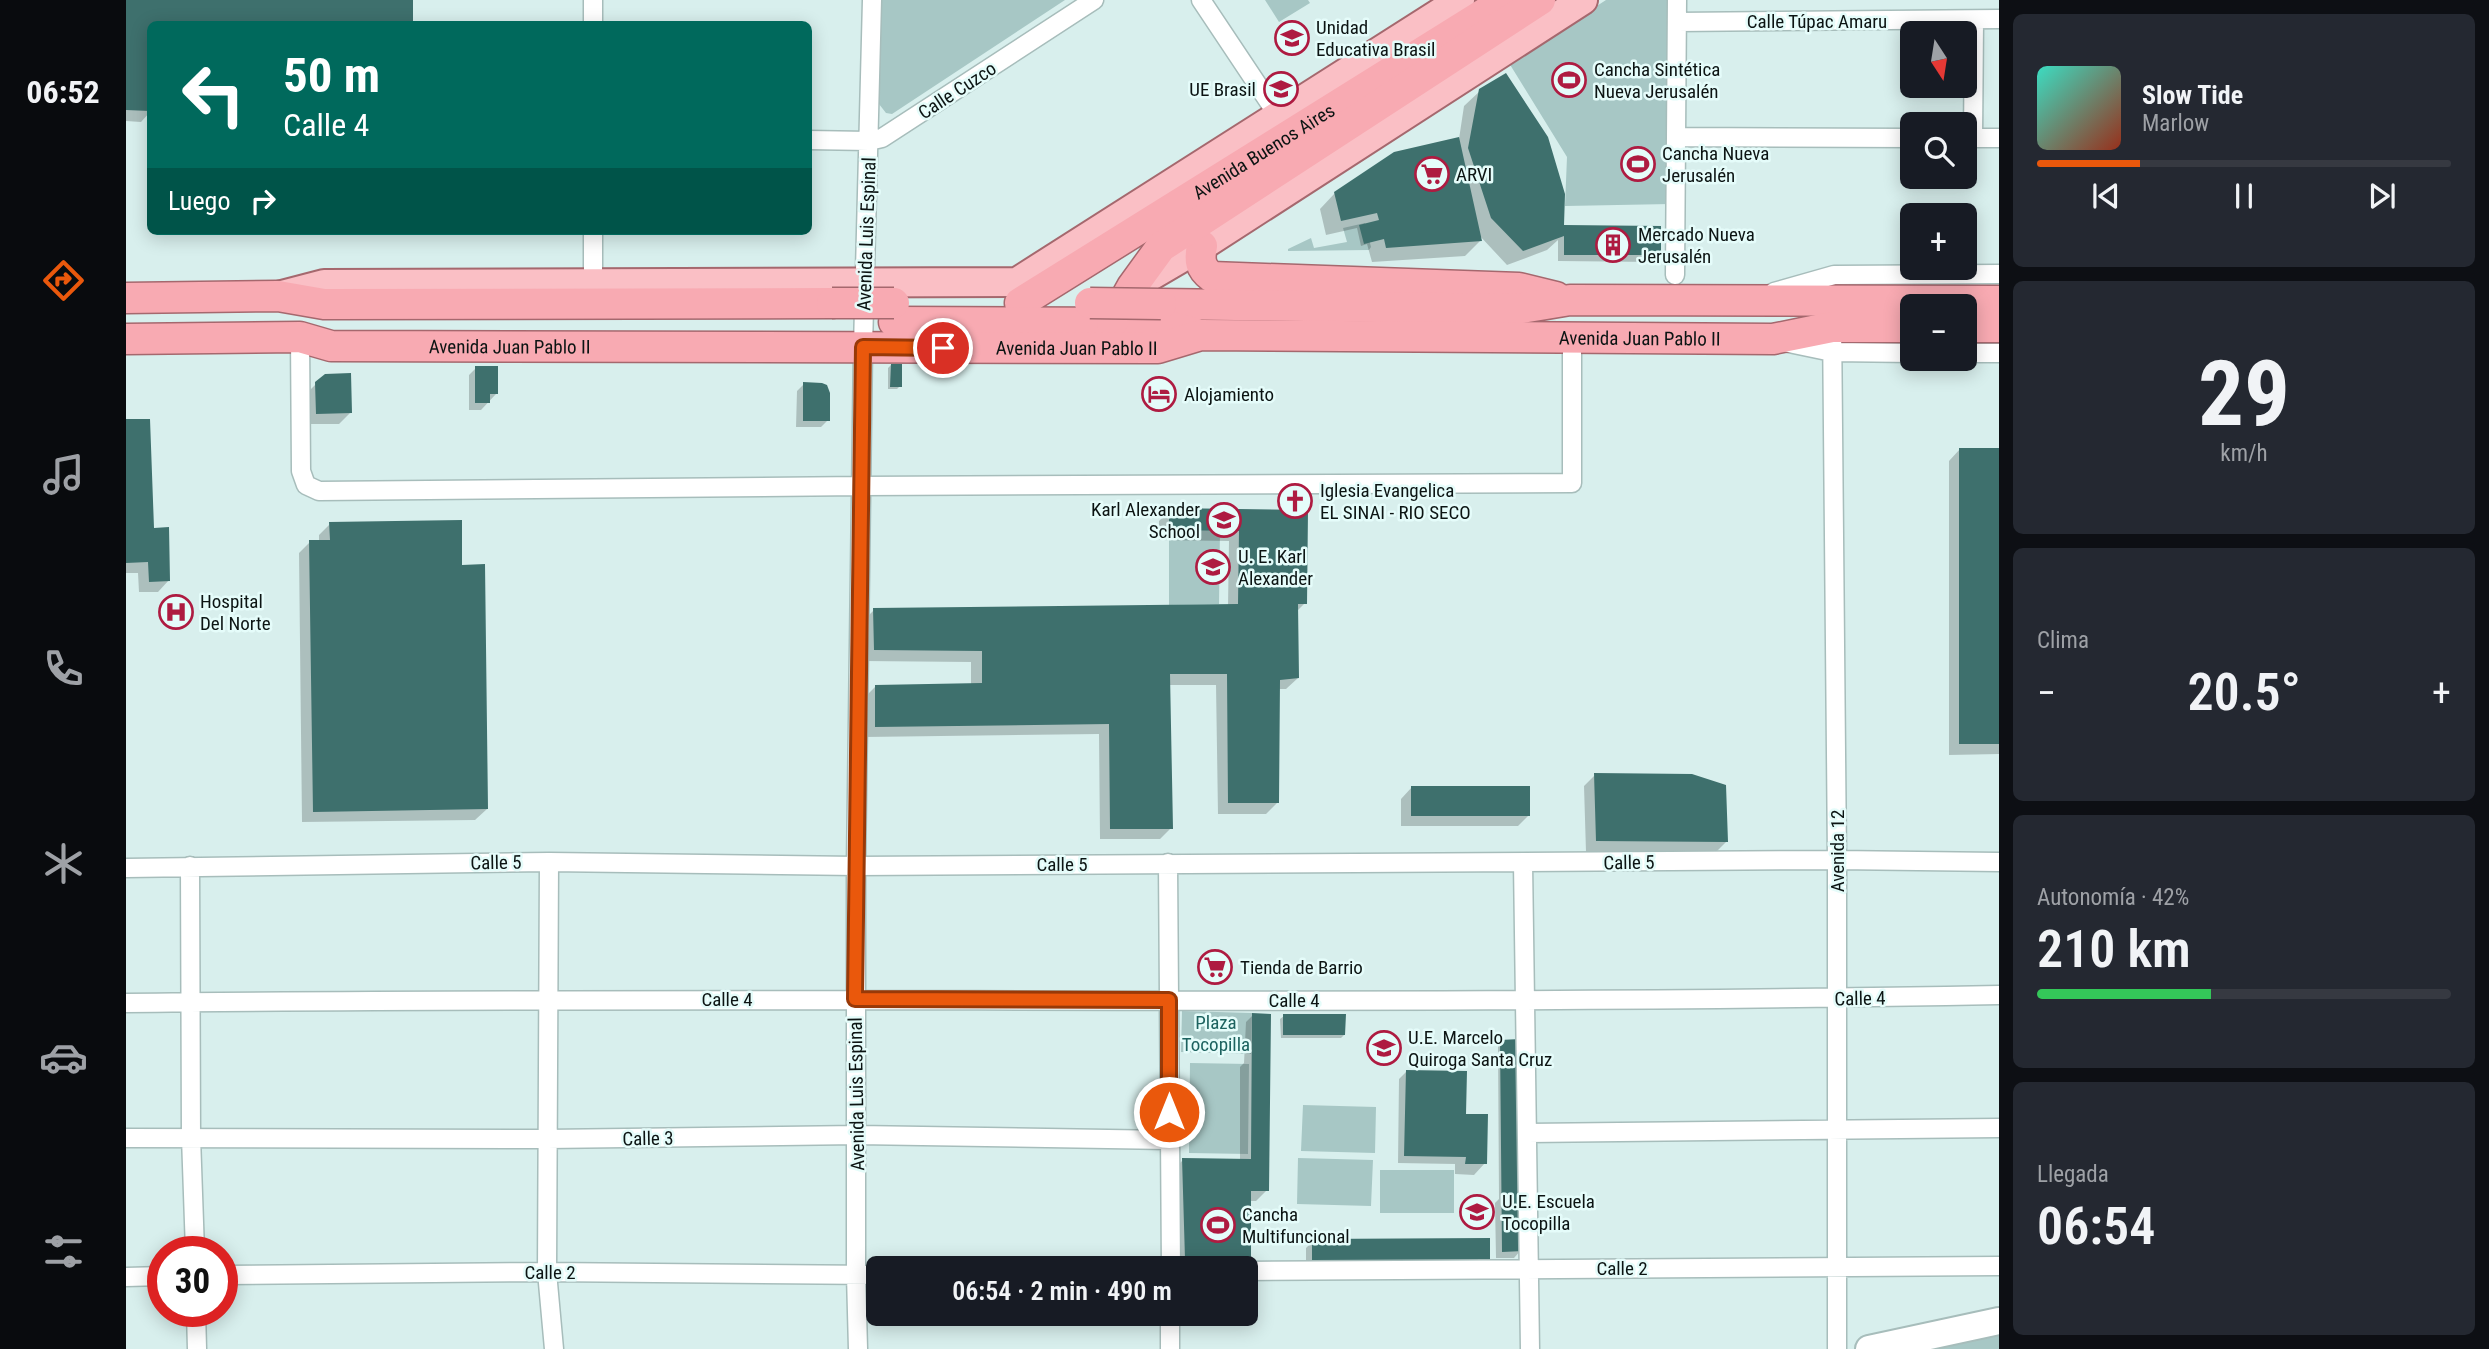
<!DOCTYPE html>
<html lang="es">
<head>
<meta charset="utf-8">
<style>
  :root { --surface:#171b24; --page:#242831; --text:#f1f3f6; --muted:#9ea1a6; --line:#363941; --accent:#ea580c }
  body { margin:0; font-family:"Roboto Condensed",sans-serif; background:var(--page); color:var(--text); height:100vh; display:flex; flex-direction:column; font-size:26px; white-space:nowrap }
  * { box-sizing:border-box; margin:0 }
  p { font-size:23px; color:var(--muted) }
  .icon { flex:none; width:38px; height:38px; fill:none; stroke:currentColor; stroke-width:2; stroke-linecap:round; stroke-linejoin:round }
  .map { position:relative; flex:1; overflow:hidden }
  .panel { display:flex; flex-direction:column; gap:14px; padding:14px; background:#0d0f14; width:490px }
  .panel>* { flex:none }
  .banner { position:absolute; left:21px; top:21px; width:665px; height:214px; border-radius:10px; box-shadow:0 4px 18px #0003; background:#00695c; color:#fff; overflow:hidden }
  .needle { width:46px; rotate:168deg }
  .fabs { position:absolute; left:1774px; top:21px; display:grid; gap:14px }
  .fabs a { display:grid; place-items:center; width:77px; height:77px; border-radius:10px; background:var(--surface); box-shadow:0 4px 18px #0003; font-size:35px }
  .speed { position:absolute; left:21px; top:1236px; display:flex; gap:14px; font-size:35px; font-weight:700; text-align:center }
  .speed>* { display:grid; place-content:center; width:91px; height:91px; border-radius:50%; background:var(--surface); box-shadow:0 4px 18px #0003; line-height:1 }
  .speed .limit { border:10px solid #d22; background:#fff; color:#111 }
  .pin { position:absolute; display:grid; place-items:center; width:60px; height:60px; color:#fff; margin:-30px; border:4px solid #fff; border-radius:50%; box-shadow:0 2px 7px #0007 }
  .me { position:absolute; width:77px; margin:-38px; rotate:0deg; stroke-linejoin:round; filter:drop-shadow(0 0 5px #0008) }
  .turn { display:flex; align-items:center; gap:24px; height:147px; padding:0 21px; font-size:32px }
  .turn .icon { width:91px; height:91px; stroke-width:2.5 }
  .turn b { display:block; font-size:49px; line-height:60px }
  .then { display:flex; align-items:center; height:66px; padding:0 21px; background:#0003; gap:14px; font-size:26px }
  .big { font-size:52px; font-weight:600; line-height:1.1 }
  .panel .card { flex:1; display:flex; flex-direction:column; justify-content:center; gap:10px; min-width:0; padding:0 24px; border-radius:10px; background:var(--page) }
  .panel .dial { align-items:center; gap:0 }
  .dial b { font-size:91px; line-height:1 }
  .song { display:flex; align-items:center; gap:21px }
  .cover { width:84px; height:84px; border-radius:10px; background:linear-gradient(135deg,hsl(170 70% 55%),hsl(10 70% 35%)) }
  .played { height:7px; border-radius:4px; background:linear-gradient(90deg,var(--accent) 25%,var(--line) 25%) }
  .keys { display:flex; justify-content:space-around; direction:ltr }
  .heat { display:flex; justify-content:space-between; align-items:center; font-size:38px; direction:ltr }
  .charge { height:10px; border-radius:5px; background:linear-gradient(90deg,#34c759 42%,var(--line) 0) }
  .trip { position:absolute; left:740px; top:1256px; width:392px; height:70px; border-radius:10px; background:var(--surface); box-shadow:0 4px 18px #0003; font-weight:600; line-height:70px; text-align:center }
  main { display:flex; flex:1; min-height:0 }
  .tabs { display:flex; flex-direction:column; width:126px; justify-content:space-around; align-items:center; background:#090b0e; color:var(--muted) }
  .tabs .icon { width:49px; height:49px }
  .tabs .on { color:var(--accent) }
  .tabs b { font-size:32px; color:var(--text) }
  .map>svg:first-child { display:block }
  .green { fill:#a7c7c5 }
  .shadow { fill:#0003 }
  .building { fill:#3e706d }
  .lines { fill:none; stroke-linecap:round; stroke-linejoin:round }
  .minor-casing { stroke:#a7bdbb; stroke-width:21 }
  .secondary-casing { stroke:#a7bdbb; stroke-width:30 }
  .primary-casing { stroke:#a5686e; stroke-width:32 }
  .trunk-casing { stroke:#a5686e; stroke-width:33 }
  .minor { stroke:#fff; stroke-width:18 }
  .secondary { stroke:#fff; stroke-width:26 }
  .primary { stroke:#fabfc5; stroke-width:28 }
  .trunk { stroke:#f8aab2; stroke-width:30 }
  .trunk-bridge-casing { stroke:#a5686e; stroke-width:33; stroke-linecap:butt }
  .trunk-bridge { stroke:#f8aab2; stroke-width:30 }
  .route-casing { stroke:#983908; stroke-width:18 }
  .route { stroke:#ea580c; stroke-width:12 }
  .labels { text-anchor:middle; stroke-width:5; stroke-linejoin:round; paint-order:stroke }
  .street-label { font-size:19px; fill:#0c1413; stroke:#e5fcfa }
  .poi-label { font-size:19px; fill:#0c1413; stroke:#e5fcfa; text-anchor:start }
  .park-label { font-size:19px; fill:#1c625f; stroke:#e5fcfa }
</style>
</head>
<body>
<main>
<nav class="tabs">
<b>06:52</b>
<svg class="icon on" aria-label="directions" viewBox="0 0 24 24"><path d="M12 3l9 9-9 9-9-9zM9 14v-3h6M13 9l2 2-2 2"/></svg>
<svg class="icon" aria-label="music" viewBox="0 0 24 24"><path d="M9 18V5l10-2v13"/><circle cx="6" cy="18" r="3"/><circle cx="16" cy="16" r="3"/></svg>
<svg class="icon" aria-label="phone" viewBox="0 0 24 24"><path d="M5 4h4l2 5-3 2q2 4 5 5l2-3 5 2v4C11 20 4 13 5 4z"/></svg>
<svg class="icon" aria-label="climate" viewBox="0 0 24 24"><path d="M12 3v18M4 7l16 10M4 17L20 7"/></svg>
<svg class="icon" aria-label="car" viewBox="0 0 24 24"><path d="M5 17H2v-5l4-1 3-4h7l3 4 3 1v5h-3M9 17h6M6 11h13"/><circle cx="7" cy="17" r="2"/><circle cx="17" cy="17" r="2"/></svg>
<svg class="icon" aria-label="filters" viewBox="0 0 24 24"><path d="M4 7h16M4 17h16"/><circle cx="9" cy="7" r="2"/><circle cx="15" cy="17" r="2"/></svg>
</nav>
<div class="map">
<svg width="1873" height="1349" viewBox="0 0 1873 1349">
  <rect width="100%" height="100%" fill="#d8efed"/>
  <path class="green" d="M 754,0 L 939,0 L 766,114 L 760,113 L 753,104 Z
    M 1139,0 L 1182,0 L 1184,3 L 1153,22 Z
    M 1480,0 L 1546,0 L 1544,204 L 1439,206 L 1441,157 L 1383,63 Z
    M 1239,223 L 1245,247 L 1243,250 L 1162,251 L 1162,249 L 1185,238 L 1188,248 L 1221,242 L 1217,228 Z
    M 1043,530 L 1094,530 L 1093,604 L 1043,605 Z
    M 1056,1011 L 1126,1013 L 1125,1054 L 1055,1052 Z
    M 1064,1063 L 1123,1064 L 1122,1154 L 1063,1153 Z
    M 1177,1105 L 1250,1107 L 1249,1153 L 1175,1151 Z
    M 1172,1158 L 1247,1160 L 1245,1206 L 1171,1204 Z
    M 1254,1170 L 1328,1170 L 1328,1213 L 1254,1213 Z
    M 1873,1334 L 1873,1349 L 1799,1349 Z"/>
  <path class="shadow" d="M 0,0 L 285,0 L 285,24 L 24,24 L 24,112 L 15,122 L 0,121 Z
    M 1354,91 L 1437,227 L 1534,254 L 1527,262 L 1432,261 L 1432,240 L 1421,250 L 1381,265 L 1353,235 L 1354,241 L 1339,256 L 1246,262 L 1241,244 L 1235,246 L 1231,228 L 1200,235 L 1194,209 L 1209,193 L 1333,139 L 1338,106 Z
    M 765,365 L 774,386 L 771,389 L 762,389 L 762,368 Z
    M 350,368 L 370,394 L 355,410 L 343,410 L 343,375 Z
    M 191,383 L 224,413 L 213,424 L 180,424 L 179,395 Z
    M 678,384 L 702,420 L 695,427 L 670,427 L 671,391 Z
    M 0,421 L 26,529 L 43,580 L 32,592 L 13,592 L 12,573 L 0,573 Z
    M 1834,449 L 1873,449 L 1873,754 L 1823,755 L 1823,461 Z
    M 1044,510 L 1180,512 L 1179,603 L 1170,612 L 1172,678 L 1160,689 L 1153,689 L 1151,803 L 1140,814 L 1092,814 L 1090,685 L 1043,685 L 1045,828 L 1034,839 L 974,839 L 973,734 L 739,737 L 738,698 L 749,687 L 845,685 L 845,662 L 737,661 L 737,621 L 748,610 L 1102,606 L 1103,541 L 1033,540 L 1033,521 Z
    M 204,524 L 334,566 L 361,809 L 349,820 L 176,822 L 173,553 L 184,542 L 193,542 L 193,535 Z
    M 1469,775 L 1601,841 L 1590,852 L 1460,852 L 1458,786 Z
    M 1286,787 L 1403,815 L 1392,826 L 1275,826 L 1275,799 Z
    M 1127,1015 L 1141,1190 L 1130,1201 L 1123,1201 L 1124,1262 L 1117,1269 L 1044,1269 L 1042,1175 L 1057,1160 L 1114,1161 L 1114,1067 L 1118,1063 L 1120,1022 Z
    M 1158,1016 L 1218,1035 L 1215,1038 L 1155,1038 L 1154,1019 Z
    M 1375,1042 L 1395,1250 L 1388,1258 L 1370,1258 L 1369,1203 L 1373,1199 L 1372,1045 Z
    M 1280,1072 L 1339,1116 L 1359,1163 L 1348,1175 L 1329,1174 L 1329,1164 L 1272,1163 L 1273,1079 Z
    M 1187,1241 L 1327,1241 L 1180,1268 L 1180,1248 Z"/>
  <path class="building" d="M 0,0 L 287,0 L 287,24 L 24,24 L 24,111 L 0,110 Z
    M 1380,73 L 1422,137 L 1439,194 L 1438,225 L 1535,226 L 1535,255 L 1438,255 L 1438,236 L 1397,251 L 1365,218 L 1342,148 L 1353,89 Z
    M 1333,137 L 1356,241 L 1260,248 L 1258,239 L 1238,244 L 1233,225 L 1253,220 L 1251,213 L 1215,221 L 1208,192 L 1268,152 Z
    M 765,364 L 776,364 L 776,387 L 764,387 Z
    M 349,366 L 372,366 L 372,394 L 364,394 L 364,403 L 349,403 Z
    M 225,373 L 226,413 L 190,414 L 189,382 L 199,374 Z
    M 677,382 L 696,383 L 701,385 L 704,393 L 704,421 L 677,421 Z
    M 0,419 L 24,419 L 28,528 L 43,527 L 44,581 L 23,582 L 22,562 L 0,563 Z
    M 1833,448 L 1873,448 L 1873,744 L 1833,744 Z
    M 1043,508 L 1182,510 L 1181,604 L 1172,604 L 1173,678 L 1154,680 L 1153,803 L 1102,803 L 1101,674 L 1044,674 L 1047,829 L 984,829 L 983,724 L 749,727 L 749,685 L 856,683 L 856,651 L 748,650 L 747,608 L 1112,604 L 1113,531 L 1043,530 Z
    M 336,520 L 336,565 L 359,564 L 362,809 L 187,812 L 183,540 L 204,540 L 203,522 Z
    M 1468,773 L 1566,774 L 1600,785 L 1602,842 L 1470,841 Z
    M 1285,786 L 1404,786 L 1404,816 L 1285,816 Z
    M 1126,1013 L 1145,1014 L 1143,1191 L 1125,1191 L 1125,1263 L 1059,1259 L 1056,1158 L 1125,1159 Z
    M 1157,1014 L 1220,1014 L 1219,1035 L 1157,1035 Z
    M 1394,1039 L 1397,1251 L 1376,1252 L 1374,1040 Z
    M 1280,1070 L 1341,1071 L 1340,1114 L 1362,1114 L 1361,1164 L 1339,1164 L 1340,1157 L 1278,1156 Z
    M 1364,1238 L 1364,1262 L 1186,1262 L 1186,1239 Z"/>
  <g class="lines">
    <g class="minor-casing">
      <path id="minor" d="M 467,0 L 467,24
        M 1075,0 L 1153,117
        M 1551,22 L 1873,19
        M 1550,137 L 1787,138
        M 1839,138 L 1873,138
        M 1847,138 L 1848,20
        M 682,140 L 743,141 L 756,138 L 968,0
        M 1549,275 L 1551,0
        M 467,283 L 467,231
        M 1648,292 L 1708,275 L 1873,274
        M 1706,320 L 1711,860 L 1711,1349
        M 174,337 L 175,471 L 180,485 L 193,491 L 736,486 L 1446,483 L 1446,337
        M 1658,342 L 1706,352 L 1787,353
        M 1839,353 L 1873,353
        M 423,862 L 421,1272 L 428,1349
        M 1042,863 L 1045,1269
        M 1397,863 L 1404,1349
        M 64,866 L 65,1137 L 69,1251
        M 0,868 L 423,862 L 730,866 L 1711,860 L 1873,862
        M 0,1003 C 624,995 1249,1007 1873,995
        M 1402,1133 L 1873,1128
        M 0,1138 L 421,1139 L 732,1135 L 1043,1140
        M 1120,1271 L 1873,1266
        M 96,1275 L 421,1272 L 752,1275
        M 0,1277 L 37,1276
        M 70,1311 L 71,1349
        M 732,1349 L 730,1275 L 730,866 L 737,347 L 746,0
        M 1044,1349 L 1044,1314"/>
    </g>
    <g class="secondary-casing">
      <path id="secondary" d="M 1743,1349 L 1873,1321"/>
    </g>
    <g class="primary-casing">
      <path id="primary" d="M 1006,287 L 1076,246 L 1457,0
        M 152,296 L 198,284 L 891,282 L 1334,0"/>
    </g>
    <g class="trunk-casing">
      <g id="trunk">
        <path d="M 1076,246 C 1073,260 1074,268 1086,277 L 1393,288 L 1430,297"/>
        <path d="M 0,298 L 152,296 L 198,304 L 706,303"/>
        <path id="s1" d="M 894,303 L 1380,0"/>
        <path d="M 1035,304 L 1390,309 L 1444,300 L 1873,301"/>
        <path d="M 768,322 L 1032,323 L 1068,333"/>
        <path d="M 986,323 L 1006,287 L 1035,247 L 1414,0"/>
        <path d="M 1839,327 L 1873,327"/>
        <path id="s2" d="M 0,339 L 174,337 L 205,346 L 1032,348 L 1075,335 L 1647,339 L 1706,327 L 1787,327"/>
      </g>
    </g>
    <use href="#minor" class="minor"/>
    <use href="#secondary" class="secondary"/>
    <use href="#primary" class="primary"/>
    <use href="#trunk" class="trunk"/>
    <g class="trunk-bridge-casing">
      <path id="trunk-bridge" d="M 706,303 L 768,303
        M 964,303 L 1035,304"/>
    </g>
    <use href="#trunk-bridge" class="trunk-bridge"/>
  </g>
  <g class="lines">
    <g class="route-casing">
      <path id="route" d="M 817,348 L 737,347 L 729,999 L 1043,1000 L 1043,1112"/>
    </g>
    <use href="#route" class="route"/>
  </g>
  <defs>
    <g id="school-ring" transform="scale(1.75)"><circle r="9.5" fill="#e5fcfa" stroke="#ae1b41" stroke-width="1.5"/><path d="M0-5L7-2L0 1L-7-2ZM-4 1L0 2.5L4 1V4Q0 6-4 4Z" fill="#ae1b41"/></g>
    <g id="stadium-ring" transform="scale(1.75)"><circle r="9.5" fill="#e5fcfa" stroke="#ae1b41" stroke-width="1.5"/><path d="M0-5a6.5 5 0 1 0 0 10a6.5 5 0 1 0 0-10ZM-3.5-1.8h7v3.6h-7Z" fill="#ae1b41"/></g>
    <g id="supermarket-ring" transform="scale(1.75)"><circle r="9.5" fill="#e5fcfa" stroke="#ae1b41" stroke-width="1.5"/><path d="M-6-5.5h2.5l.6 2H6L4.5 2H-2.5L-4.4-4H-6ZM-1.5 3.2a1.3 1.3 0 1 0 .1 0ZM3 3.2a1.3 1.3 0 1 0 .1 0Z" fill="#ae1b41"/></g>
    <g id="building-ring" transform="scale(1.75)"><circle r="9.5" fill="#e5fcfa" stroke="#ae1b41" stroke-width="1.5"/><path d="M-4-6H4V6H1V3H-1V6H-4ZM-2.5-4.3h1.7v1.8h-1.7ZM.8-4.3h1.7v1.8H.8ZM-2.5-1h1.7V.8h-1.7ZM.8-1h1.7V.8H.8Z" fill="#ae1b41"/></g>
    <g id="hotel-ring" transform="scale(1.75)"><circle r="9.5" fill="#e5fcfa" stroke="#ae1b41" stroke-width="1.5"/><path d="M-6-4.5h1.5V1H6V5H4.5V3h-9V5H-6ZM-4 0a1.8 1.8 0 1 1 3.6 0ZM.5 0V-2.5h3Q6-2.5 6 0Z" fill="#ae1b41"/></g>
    <g id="church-ring" transform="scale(1.75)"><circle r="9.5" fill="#e5fcfa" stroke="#ae1b41" stroke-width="1.5"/><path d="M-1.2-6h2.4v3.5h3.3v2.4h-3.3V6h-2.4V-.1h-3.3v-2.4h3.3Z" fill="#ae1b41"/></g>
    <g id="hospital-ring" transform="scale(1.75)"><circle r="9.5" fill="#e5fcfa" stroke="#ae1b41" stroke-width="1.5"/><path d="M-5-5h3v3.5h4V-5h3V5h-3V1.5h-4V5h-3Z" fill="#ae1b41"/></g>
  </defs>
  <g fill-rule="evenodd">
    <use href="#school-ring" x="1166" y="38"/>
    <use href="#stadium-ring" x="1443" y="80"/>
    <use href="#school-ring" x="1155" y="89"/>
    <use href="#stadium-ring" x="1512" y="164"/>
    <use href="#supermarket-ring" x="1306" y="174"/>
    <use href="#building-ring" x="1487" y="245"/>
    <use href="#hotel-ring" x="1033" y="394"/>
    <use href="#church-ring" x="1169" y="501"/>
    <use href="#school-ring" x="1098" y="520"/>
    <use href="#school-ring" x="1087" y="567"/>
    <use href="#hospital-ring" x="50" y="612"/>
    <use href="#supermarket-ring" x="1089" y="967"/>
    <use href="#school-ring" x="1258" y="1048"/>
    <use href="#school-ring" x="1351" y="1212"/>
    <use href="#stadium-ring" x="1092" y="1225"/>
  </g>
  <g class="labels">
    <g class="street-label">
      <text x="1691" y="28">Calle Túpac Amaru</text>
      <text transform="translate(831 90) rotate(-33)" y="7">Calle Cuzco</text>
      <text dy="7" stroke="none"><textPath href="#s1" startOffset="287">Avenida Buenos Aires</textPath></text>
      <text transform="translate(740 234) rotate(-88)" y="7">Avenida Luis Espinal</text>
      <text dy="7" stroke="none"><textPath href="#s2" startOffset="1517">Avenida Juan Pablo II</textPath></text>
      <text dy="7" stroke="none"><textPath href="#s2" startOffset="385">Avenida Juan Pablo II</textPath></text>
      <text dy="7" stroke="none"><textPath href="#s2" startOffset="952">Avenida Juan Pablo II</textPath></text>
      <text transform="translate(1711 851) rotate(-90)" y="7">Avenida 12</text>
      <text transform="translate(370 862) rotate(-1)" y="7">Calle 5</text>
      <text transform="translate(1503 862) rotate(-1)" y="7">Calle 5</text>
      <text x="936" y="871">Calle 5</text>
      <text transform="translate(1734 998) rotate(-1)" y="7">Calle 4</text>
      <text x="601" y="1006">Calle 4</text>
      <text x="1168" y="1007">Calle 4</text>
      <text transform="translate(730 1094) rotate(-91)" y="7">Avenida Luis Espinal</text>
      <text transform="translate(522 1138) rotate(-1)" y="7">Calle 3</text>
      <text x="1496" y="1275">Calle 2</text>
      <text x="424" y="1279">Calle 2</text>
    </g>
    <g class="poi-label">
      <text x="1190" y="34">Unidad<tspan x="1190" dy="22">Educativa Brasil</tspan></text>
      <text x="1468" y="76">Cancha Sintética<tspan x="1468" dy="22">Nueva Jerusalén</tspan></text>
      <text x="1130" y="96" text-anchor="end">UE Brasil</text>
      <text x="1536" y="160">Cancha Nueva<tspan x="1536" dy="22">Jerusalén</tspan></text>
      <text x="1330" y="181">ARVI</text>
      <text x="1512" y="241">Mercado Nueva<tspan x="1512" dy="22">Jerusalén</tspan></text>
      <text x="1058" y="401">Alojamiento</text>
      <text x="1194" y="497">Iglesia Evangelica<tspan x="1194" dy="22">EL SINAI - RIO SECO</tspan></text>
      <text x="1074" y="516" text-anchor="end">Karl Alexander<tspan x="1074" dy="22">School</tspan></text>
      <text x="1112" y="563">U. E. Karl<tspan x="1112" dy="22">Alexander</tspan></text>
      <text x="74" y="608">Hospital<tspan x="74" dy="22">Del Norte</tspan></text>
      <text x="1114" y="974">Tienda de Barrio</text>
      <text x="1282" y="1044">U.E. Marcelo<tspan x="1282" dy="22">Quiroga Santa Cruz</tspan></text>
      <text x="1376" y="1208">U.E. Escuela<tspan x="1376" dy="22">Tocopilla</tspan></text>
      <text x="1116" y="1221">Cancha<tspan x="1116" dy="22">Multifuncional</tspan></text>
    </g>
    <g class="park-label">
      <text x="1090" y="1029">Plaza<tspan x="1090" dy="22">Tocopilla</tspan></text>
    </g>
  </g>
</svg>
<div class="fabs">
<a><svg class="needle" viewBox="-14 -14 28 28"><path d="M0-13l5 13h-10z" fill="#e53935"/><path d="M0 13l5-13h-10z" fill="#9ea1a6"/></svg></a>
<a><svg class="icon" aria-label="search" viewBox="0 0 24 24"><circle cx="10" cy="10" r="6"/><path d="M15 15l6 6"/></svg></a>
<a>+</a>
<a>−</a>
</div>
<div class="speed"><div class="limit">30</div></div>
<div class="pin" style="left:817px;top:348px;background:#d93025"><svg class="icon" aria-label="arrive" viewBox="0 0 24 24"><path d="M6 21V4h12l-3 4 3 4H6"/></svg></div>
<svg class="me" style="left:1043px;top:1112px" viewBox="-20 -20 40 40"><circle r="17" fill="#ea580c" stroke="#fff" stroke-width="3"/><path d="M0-11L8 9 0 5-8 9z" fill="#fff"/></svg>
<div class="trip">06:54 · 2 min · 490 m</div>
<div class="banner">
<div class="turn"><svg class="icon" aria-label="left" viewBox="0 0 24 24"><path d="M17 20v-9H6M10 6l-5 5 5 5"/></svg><div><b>50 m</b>Calle 4</div></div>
<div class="then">Luego<svg class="icon" aria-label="right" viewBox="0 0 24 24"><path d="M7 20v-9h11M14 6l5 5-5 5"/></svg></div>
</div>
</div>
<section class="panel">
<div class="card">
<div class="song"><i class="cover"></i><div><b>Slow Tide</b><p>Marlow</p></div></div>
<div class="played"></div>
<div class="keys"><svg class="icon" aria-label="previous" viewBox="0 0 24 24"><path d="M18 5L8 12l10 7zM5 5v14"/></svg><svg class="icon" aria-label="pause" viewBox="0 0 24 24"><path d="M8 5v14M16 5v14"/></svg><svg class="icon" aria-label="next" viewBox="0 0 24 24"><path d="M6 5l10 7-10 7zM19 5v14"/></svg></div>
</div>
<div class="card dial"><b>29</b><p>km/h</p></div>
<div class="card"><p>Clima</p>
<div class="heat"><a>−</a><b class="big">20.5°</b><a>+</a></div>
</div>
<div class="card"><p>Autonomía · 42%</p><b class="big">210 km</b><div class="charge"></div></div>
<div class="card"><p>Llegada</p><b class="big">06:54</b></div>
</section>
</main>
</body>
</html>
